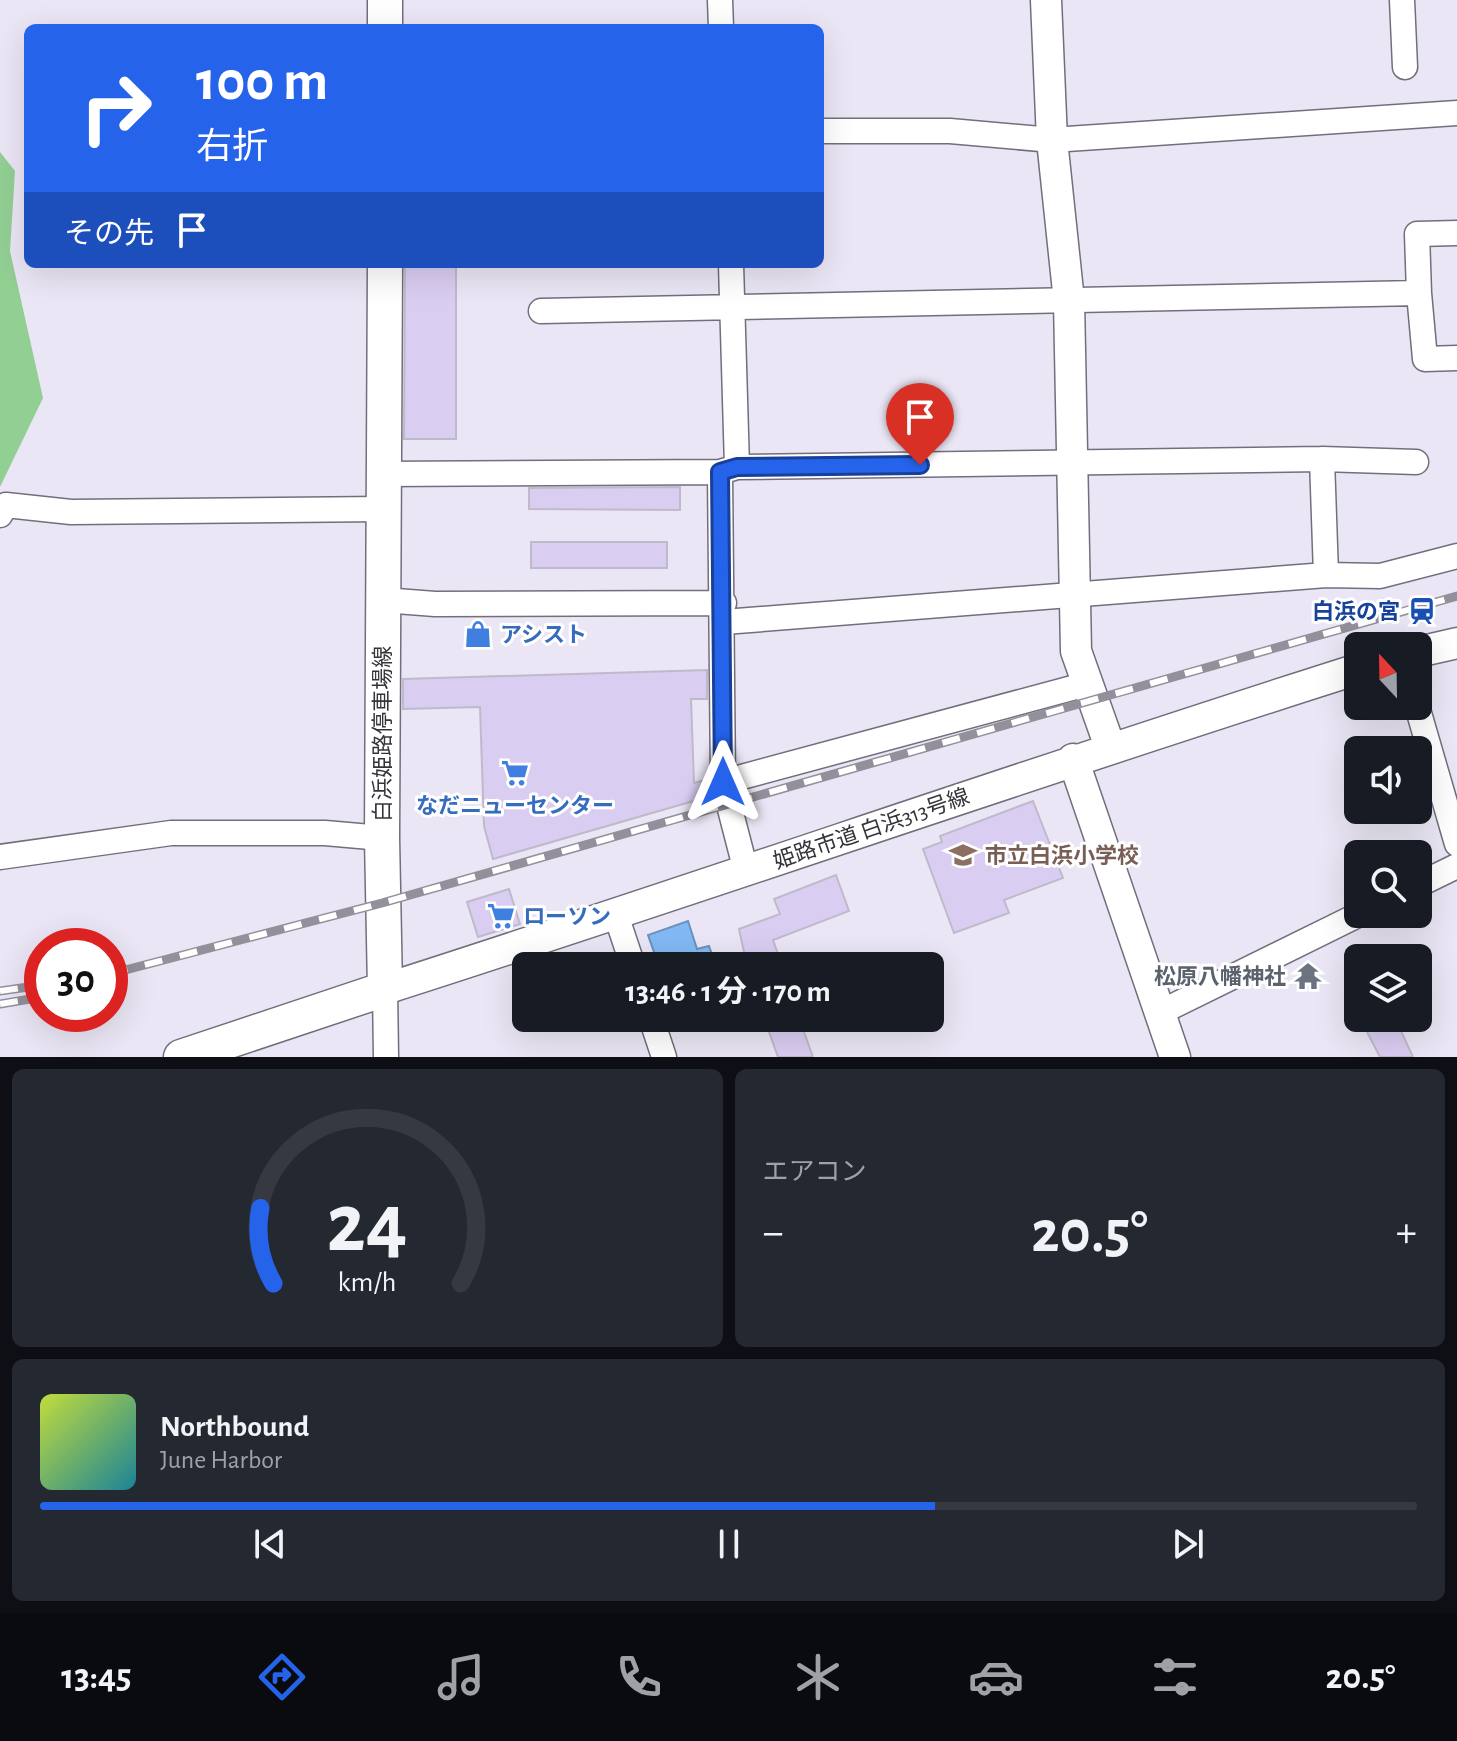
<!DOCTYPE html>
<html lang="ja">
<head>
<meta charset="utf-8">
<style>
  :root { --surface:#171b24; --page:#242831; --text:#f1f3f6; --muted:#9ea1a6; --line:#363941; --accent:#2563eb }
  body { margin:0; font-family:"Alegreya Sans","Noto Sans JP",sans-serif; background:var(--page); color:var(--text); height:100vh; display:flex; flex-direction:column; font-size:30px; white-space:nowrap }
  * { box-sizing:border-box; margin:0 }
  p { font-size:26px; color:var(--muted) }
  .icon { flex:none; width:44px; height:44px; fill:none; stroke:currentColor; stroke-width:2; stroke-linecap:round; stroke-linejoin:round }
  .map { position:relative; height:1057px; overflow:hidden }
  .details { display:flex; flex-direction:column; gap:12px; padding:12px; background:#0d0f14; flex:1 }
  .details>* { flex:none }
  .top-card { position:absolute; left:24px; top:24px; width:800px; height:244px; border-radius:12px; box-shadow:0 8px 32px #0002; background:#2563eb; color:#fff; overflow:hidden }
  .needle { width:52px; rotate:338deg }
  .fabs { position:absolute; left:1344px; top:632px; display:grid; gap:16px }
  .fabs a { display:grid; place-items:center; width:88px; height:88px; border-radius:12px; background:var(--surface); box-shadow:0 8px 32px #0002; font-size:40px }
  .speed { position:absolute; left:24px; top:928px; display:flex; gap:16px; font-size:40px; font-weight:700; text-align:center }
  .speed>* { display:grid; place-content:center; width:104px; height:104px; border-radius:50%; background:var(--surface); box-shadow:0 8px 32px #0002; line-height:1 }
  .speed .limit { border:12px solid #d22; background:#fff; color:#111 }
  .pin { position:absolute; display:grid; place-items:center; width:68px; height:68px; color:#fff; margin:-82px -34px; border-radius:50% 50% 50% 0; rotate:-45deg; box-shadow:0 0 8px #0007 }
  .pin .icon { rotate:45deg }
  .me { position:absolute; width:88px; margin:-44px; rotate:0deg; stroke-linejoin:round; filter:drop-shadow(0 0 6px #0008) }
  .turn { display:flex; align-items:center; gap:28px; height:168px; padding:0 40px; font-size:36px }
  .turn .icon { width:104px; height:104px; stroke-width:2.5 }
  .turn b { display:block; font-size:56px; line-height:68px }
  .then { display:flex; align-items:center; height:76px; padding:0 40px; background:#0003; gap:16px; font-size:30px }
  .big { font-size:60px; font-weight:700; line-height:1.1 }
  .details .card { flex:1; display:flex; flex-direction:column; justify-content:center; gap:12px; min-width:0; padding:0 28px; border-radius:12px; background:var(--page) }
  .details .dial { align-items:center; gap:0 }
  .dial svg { height:208px; overflow:visible; fill:none; stroke:var(--line); stroke-width:7; stroke-linecap:round; text-anchor:middle }
  .dial text { fill:var(--text); stroke:none }
  .song { display:flex; align-items:center; gap:24px }
  .cover { width:96px; height:96px; border-radius:12px; background:linear-gradient(135deg,hsl(70 70% 55%),hsl(190 70% 35%)) }
  .played { height:8px; border-radius:4px; background:linear-gradient(90deg,var(--accent) 65%,var(--line) 65%) }
  .keys { display:flex; justify-content:space-around; direction:ltr }
  .heat { display:flex; justify-content:space-between; align-items:center; font-size:44px; direction:ltr }
  .details .tiles { flex:1; display:grid; gap:12px; grid-template-columns:1fr 1fr }
  .card:last-child { grid-column:span 2 }
  .trip { position:absolute; left:512px; top:952px; width:432px; height:80px; border-radius:12px; background:var(--surface); box-shadow:0 8px 32px #0002; font-weight:700; line-height:80px; text-align:center }
  .tab-bar { display:flex; height:128px; justify-content:space-around; align-items:center; background:#090b0e; color:var(--muted) }
  .tab-bar .icon { width:56px; height:56px }
  .tab-bar .selected { color:var(--accent) }
  .tab-bar b { font-size:36px; color:var(--text) }
  .map>svg:first-child { display:block }
  .green { fill:#92cf93 }
  .water { fill:#82b9f4; stroke:#6b91bc; stroke-width:2 }
  .building { fill:#dacdf2; stroke:#bfbac9; stroke-width:2 }
  .lines { fill:none; stroke-linecap:round; stroke-linejoin:round }
  .minor-casing { stroke:#736e7b; stroke-width:27 }
  .tertiary-casing { stroke:#736e7b; stroke-width:33 }
  .secondary-casing { stroke:#736e7b; stroke-width:37 }
  .minor { stroke:#fff; stroke-width:24 }
  .tertiary { stroke:#fff; stroke-width:30 }
  .secondary { stroke:#fff; stroke-width:34 }
  .rail-casing { stroke:#94909b; stroke-width:9 }
  .rail { stroke:#fff; stroke-width:6; stroke-dasharray:18; stroke-linecap:butt }
  .route-casing { stroke:#184099; stroke-width:20 }
  .route { stroke:#2563eb; stroke-width:14 }
  .labels { text-anchor:middle; stroke-width:6; stroke-linejoin:round; paint-order:stroke }
  .transit-label { font-size:22px; font-weight:bold; fill:#164399; stroke:#fff; text-anchor:end }
  .shop-label { font-size:22px; font-weight:bold; fill:#366cbe; stroke:#fff; text-anchor:start }
  .street-label { font-size:22px; fill:#36343a; stroke:#fff }
  .education-label { font-size:22px; font-weight:bold; fill:#785e54; stroke:#fff; text-anchor:start }
  .worship-label { font-size:22px; font-weight:bold; fill:#5b616d; stroke:#fff; text-anchor:end }
</style>
</head>
<body>
<div class="map">
<svg width="1457" height="1057" viewBox="0 0 1457 1057">
  <rect width="100%" height="100%" fill="#ebe6f5"/>
  <path class="green" d="M 0,152 L 15,171 L 10,251 L 43,398 L 0,487 Z"/>
  <path class="water" d="M 688,921 L 697,949 L 709,946 L 716,966 L 659,966 L 648,935 Z"/>
  <path class="building" d="M 405,266 L 456,266 L 456,439 L 404,439 Z
    M 680,487 L 680,510 L 529,509 L 529,488 Z
    M 531,542 L 667,542 L 667,568 L 531,568 Z
    M 707,670 L 707,699 L 691,699 L 694,783 L 708,779 L 711,796 L 493,859 L 484,826 L 480,707 L 403,709 L 403,679 Z
    M 1033,801 L 1063,878 L 1004,900 L 1009,913 L 954,933 L 923,849 L 942,842 L 940,836 Z
    M 836,875 L 849,911 L 773,940 L 782,966 L 747,966 L 739,929 L 780,914 L 774,899 Z
    M 509,889 L 520,924 L 478,937 L 467,902 Z
    M 764,1018 L 799,1018 L 813,1057 L 778,1057 Z
    M 1391,1018 L 1395,1018 L 1413,1057 L 1380,1057 L 1366,1030 Z"/>
  <g class="lines">
    <g class="minor-casing">
      <path id="minor" d="M 720,0 L 721,28
        M 1402,0 L 1405,67
        M 820,131 L 950,131 L 1052,140 L 1457,113
        M 731,264 L 737,467
        M 1419,293 L 1425,359 L 1457,358
        M 541,311 L 1419,293 L 1417,234 L 1457,233
        M 1322,459 L 1326,575
        M 720,472 L 723,782 L 746,871
        M 383,474 L 720,472 L 737,467 L 1322,459 L 1416,462
        M 0,515 L 6,505 L 71,512 L 382,509
        M 383,600 L 435,604 L 724,603
        M 724,622 L 1326,575 L 1380,576 L 1457,556
        M 1417,706 L 1457,844
        M 723,782 L 1087,684
        M 0,857 L 171,833 L 325,833 L 382,838
        M 1418,885 L 1457,866
        M 616,915 L 633,966
        M 385,989 L 386,1057
        M 1159,1013 L 1360,914
        M 651,1018 L 664,1057"/>
    </g>
    <g class="tertiary-casing">
      <path id="tertiary" d="M 1046,0 L 1052,140 L 1069,301 L 1076,651 L 1110,747
        M 1418,652 L 1457,643
        M 1073,759 L 1175,1057
        M 385,989 C 710,885 1032,772 1358,669"/>
    </g>
    <g class="secondary-casing">
      <path id="secondary" d="M 385,0 L 385,28
        M 181,1057 L 385,989 L 382,838 L 385,264"/>
    </g>
    <use href="#minor" class="minor"/>
    <use href="#tertiary" class="tertiary"/>
    <use href="#secondary" class="secondary"/>
    <g class="rail-casing">
      <path id="rail" d="M 110,974 L 382,903 L 1457,596
        M 0,991 L 42,985
        M 0,1004 L 42,997"/>
    </g>
    <use href="#rail" class="rail"/>
  </g>
  <g class="lines">
    <g class="route-casing">
      <path id="route" d="M 723,782 L 720,472 L 737,467 L 920,465"/>
    </g>
    <use href="#route" class="route"/>
  </g>
  <defs>
    <g id="station-bare" transform="scale(2.16)"><path d="M-3-6H3Q5-6 5-4V2Q5 4 3 4L4.5 6H3L1.5 4h-3L-3 6H-4.5L-3 4Q-5 4-5 2V-4Q-5-6-3-6ZM-3.5-4v3h7v-3ZM-3.5 1v1.5H-2V1ZM2 1v1.5H3.5V1Z" fill="#1a4fb4" stroke="#fff" stroke-width="2.5" paint-order="stroke"/></g>
    <g id="shop-bare" transform="scale(2.16)"><path d="M-5-2.5h2.3a2.7 3.5 0 0 1 5.4 0H5L5.5 6h-11ZM-1.5-2.5h3a1.5 2.3 0 0 0-3 0Z" fill="#3f7fe0" stroke="#fff" stroke-width="2.5" paint-order="stroke"/></g>
    <g id="supermarket-bare" transform="scale(2.16)"><path d="M-6-5.5h2.5l.6 2H6L4.5 2H-2.5L-4.4-4H-6ZM-1.5 3.2a1.3 1.3 0 1 0 .1 0ZM3 3.2a1.3 1.3 0 1 0 .1 0Z" fill="#3f7fe0" stroke="#fff" stroke-width="2.5" paint-order="stroke"/></g>
    <g id="school-bare" transform="scale(2.16)"><path d="M0-5L7-2L0 1L-7-2ZM-4 1L0 2.5L4 1V4Q0 6-4 4Z" fill="#8d6e63" stroke="#fff" stroke-width="2.5" paint-order="stroke"/></g>
    <g id="temple-bare" transform="scale(2.16)"><path d="M0-6L5-2H3V0L6.5 2.5H4V6H1.5V3h-3V6H-4V2.5H-6.5L-3 0V-2H-5Z" fill="#6b7280" stroke="#fff" stroke-width="2.5" paint-order="stroke"/></g>
  </defs>
  <g fill-rule="evenodd">
    <use href="#station-bare" x="1422" y="611"/>
    <use href="#shop-bare" x="478" y="634"/>
    <use href="#supermarket-bare" x="515" y="773"/>
    <use href="#school-bare" x="963" y="855"/>
    <use href="#supermarket-bare" x="501" y="916"/>
    <use href="#temple-bare" x="1308" y="976"/>
  </g>
  <g class="labels">
    <g class="transit-label">
      <text x="1400" y="619">白浜の宮</text>
    </g>
    <g class="shop-label">
      <text x="500" y="642">アシスト</text>
      <text x="515" y="813" text-anchor="middle">なだニューセンター</text>
      <text x="523" y="924">ローソン</text>
    </g>
    <g class="street-label">
      <text transform="translate(382 734) rotate(-90)" y="8">白浜姫路停車場線</text>
      <text transform="translate(871 828) rotate(-19)" y="8">姫路市道 白浜313号線</text>
    </g>
    <g class="education-label">
      <text x="985" y="863">市立白浜小学校</text>
    </g>
    <g class="worship-label">
      <text x="1286" y="984">松原八幡神社</text>
    </g>
  </g>
</svg>
<div class="fabs">
<a><svg class="needle" viewBox="-14 -14 28 28"><path d="M0-13l5 13h-10z" fill="#e53935"/><path d="M0 13l5-13h-10z" fill="#9ea1a6"/></svg></a>
<a><svg class="icon" aria-label="sound" viewBox="0 0 24 24"><path d="M4 9h4l5-4v14l-5-4H4zM17 9q2 3 0 6"/></svg></a>
<a><svg class="icon" aria-label="search" viewBox="0 0 24 24"><circle cx="10" cy="10" r="6"/><path d="M15 15l6 6"/></svg></a>
<a><svg class="icon" aria-label="layers" viewBox="0 0 24 24"><path d="M12 4l9 5-9 5-9-5zM3 14l9 5 9-5"/></svg></a>
</div>
<div class="speed"><div class="limit">30</div></div>
<div class="pin" style="left:920px;top:465px;background:#d93025"><svg class="icon" aria-label="arrive" viewBox="0 0 24 24"><path d="M6 21V4h12l-3 4 3 4H6"/></svg></div>
<svg class="me" style="left:723px;top:782px" viewBox="-20 -20 40 40"><path d="M0-17L14 15 0 8-14 15z" fill="#2563eb" stroke="#fff" stroke-width="4"/></svg>
<div class="trip">13:46 · 1 分 · 170 m</div>
<div class="top-card">
<div class="turn"><svg class="icon" aria-label="right" viewBox="0 0 24 24"><path d="M7 20v-9h11M14 6l5 5-5 5"/></svg><div><b>100 m</b>右折</div></div>
<div class="then">その先<svg class="icon" aria-label="arrive" viewBox="0 0 24 24"><path d="M6 21V4h12l-3 4 3 4H6"/></svg></div>
</div>
</div>
<section class="details">
<div class="tiles">
<div class="card dial"><svg viewBox="0 0 100 80">
<path d="M14 69A42 42 0 1 1 86 69"/>
<path d="M14 69A42 42 0 0 1 9 40" stroke="#2563eb"/>
<text x="50" y="56" font-size="32" font-weight="700">24</text>
<text x="50" y="72" font-size="11">km/h</text>
</svg></div>
<div class="card"><p>エアコン</p>
<div class="heat"><a>−</a><b class="big">20.5°</b><a>+</a></div>
</div>
<div class="card">
<div class="song"><i class="cover"></i><div><b>Northbound</b><p>June Harbor</p></div></div>
<div class="played"></div>
<div class="keys"><svg class="icon" aria-label="previous" viewBox="0 0 24 24"><path d="M18 5L8 12l10 7zM5 5v14"/></svg><svg class="icon" aria-label="pause" viewBox="0 0 24 24"><path d="M8 5v14M16 5v14"/></svg><svg class="icon" aria-label="next" viewBox="0 0 24 24"><path d="M6 5l10 7-10 7zM19 5v14"/></svg></div>
</div>
</div>
</section>
<nav class="tab-bar">
<b>13:45</b>
<svg class="icon selected" aria-label="directions" viewBox="0 0 24 24"><path d="M12 3l9 9-9 9-9-9zM9 14v-3h6M13 9l2 2-2 2"/></svg>
<svg class="icon" aria-label="music" viewBox="0 0 24 24"><path d="M9 18V5l10-2v13"/><circle cx="6" cy="18" r="3"/><circle cx="16" cy="16" r="3"/></svg>
<svg class="icon" aria-label="phone" viewBox="0 0 24 24"><path d="M5 4h4l2 5-3 2q2 4 5 5l2-3 5 2v4C11 20 4 13 5 4z"/></svg>
<svg class="icon" aria-label="climate" viewBox="0 0 24 24"><path d="M12 3v18M4 7l16 10M4 17L20 7"/></svg>
<svg class="icon" aria-label="car" viewBox="0 0 24 24"><path d="M5 17H2v-5l4-1 3-4h7l3 4 3 1v5h-3M9 17h6M6 11h13"/><circle cx="7" cy="17" r="2"/><circle cx="17" cy="17" r="2"/></svg>
<svg class="icon" aria-label="filters" viewBox="0 0 24 24"><path d="M4 7h16M4 17h16"/><circle cx="9" cy="7" r="2"/><circle cx="15" cy="17" r="2"/></svg>
<b>20.5°</b>
</nav>
</body>
</html>
